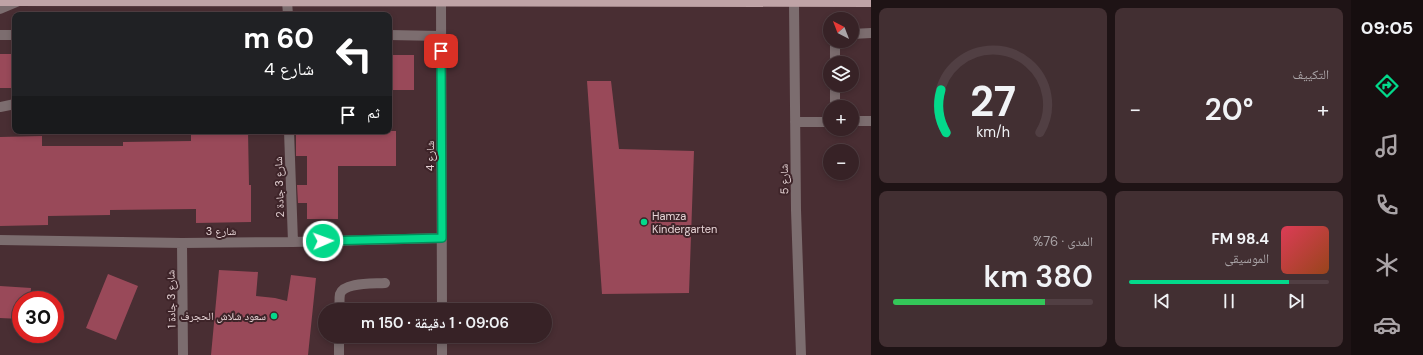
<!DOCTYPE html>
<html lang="ar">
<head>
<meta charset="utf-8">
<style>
  :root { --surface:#372226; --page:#422f32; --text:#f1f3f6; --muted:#aaa4a7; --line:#513f43; --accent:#03d98b }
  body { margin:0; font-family:"DM Sans","Noto Naskh Arabic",sans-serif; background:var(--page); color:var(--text); direction:rtl; height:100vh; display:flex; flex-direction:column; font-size:15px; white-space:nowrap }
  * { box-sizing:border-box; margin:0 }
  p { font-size:13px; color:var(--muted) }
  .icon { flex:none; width:22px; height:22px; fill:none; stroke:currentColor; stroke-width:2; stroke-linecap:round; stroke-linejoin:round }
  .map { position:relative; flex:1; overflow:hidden; direction:ltr }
  .panel { display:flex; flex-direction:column; gap:8px; padding:8px; background:#1e1315; width:480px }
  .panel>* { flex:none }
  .hud { position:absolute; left:12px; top:12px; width:380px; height:122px; border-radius:8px; box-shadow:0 2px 6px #0003,0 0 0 1px var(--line); direction:rtl; background:#202124; color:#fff; overflow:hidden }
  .needle { width:26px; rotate:318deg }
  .tools { position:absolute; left:823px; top:12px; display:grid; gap:8px }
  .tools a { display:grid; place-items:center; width:36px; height:36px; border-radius:50%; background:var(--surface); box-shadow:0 2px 6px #0003,0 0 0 1px var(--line); font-size:20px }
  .speed { position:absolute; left:12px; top:291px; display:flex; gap:8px; font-size:20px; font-weight:700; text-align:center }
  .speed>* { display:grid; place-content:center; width:52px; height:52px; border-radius:50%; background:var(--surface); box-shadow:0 2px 6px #0003,0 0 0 1px var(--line); line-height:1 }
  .speed .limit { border:6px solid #d22; background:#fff; color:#111 }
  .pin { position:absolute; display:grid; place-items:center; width:34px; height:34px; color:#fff; margin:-17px; border-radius:8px; box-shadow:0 2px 6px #0006 }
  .me { position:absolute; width:44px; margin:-22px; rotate:88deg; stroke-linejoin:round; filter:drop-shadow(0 0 3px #0008) }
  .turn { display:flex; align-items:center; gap:14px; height:84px; padding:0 12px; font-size:18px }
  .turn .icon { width:52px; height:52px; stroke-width:2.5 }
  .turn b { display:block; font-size:28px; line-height:34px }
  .then { display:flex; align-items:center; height:38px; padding:0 12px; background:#0003; gap:8px; font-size:15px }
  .big { font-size:30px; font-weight:600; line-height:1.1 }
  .panel .tile { flex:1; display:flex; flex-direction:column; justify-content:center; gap:6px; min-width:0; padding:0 14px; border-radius:8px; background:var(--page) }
  .panel .dial { align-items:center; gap:0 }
  .dial svg { height:104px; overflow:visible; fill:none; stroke:var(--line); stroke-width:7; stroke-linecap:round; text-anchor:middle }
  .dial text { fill:var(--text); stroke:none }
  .song { display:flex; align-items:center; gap:12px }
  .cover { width:48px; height:48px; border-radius:6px; background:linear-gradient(135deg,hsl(350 70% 55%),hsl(20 70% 35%)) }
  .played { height:4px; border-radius:2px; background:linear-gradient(90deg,var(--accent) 80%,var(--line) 80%) }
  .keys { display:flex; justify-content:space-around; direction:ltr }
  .heat { display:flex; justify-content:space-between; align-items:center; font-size:22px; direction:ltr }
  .charge { height:6px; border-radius:3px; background:linear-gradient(90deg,#34c759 76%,var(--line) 0) }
  .panel .tiles { flex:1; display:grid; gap:8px; grid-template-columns:repeat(2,1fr) }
  .trip { position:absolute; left:318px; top:303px; width:234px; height:40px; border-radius:20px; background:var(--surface); box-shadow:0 2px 6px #0003,0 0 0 1px var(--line); font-weight:600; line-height:40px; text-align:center; direction:rtl }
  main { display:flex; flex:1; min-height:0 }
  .menu { display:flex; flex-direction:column; width:72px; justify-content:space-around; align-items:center; background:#160e0f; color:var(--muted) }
  .menu .icon { width:28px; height:28px }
  .menu .on { color:var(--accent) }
  .menu b { font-size:18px; color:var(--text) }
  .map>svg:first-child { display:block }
  .building { fill:#994959 }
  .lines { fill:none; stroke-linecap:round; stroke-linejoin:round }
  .minor { stroke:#7c6d6f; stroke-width:10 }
  .major { stroke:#bfa3a6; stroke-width:10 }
  .route-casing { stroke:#028d5a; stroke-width:10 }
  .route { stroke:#03d98b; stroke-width:7 }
  .poi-dot { fill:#03d98b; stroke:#3e2429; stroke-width:1.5 }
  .labels { text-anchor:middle; stroke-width:4; stroke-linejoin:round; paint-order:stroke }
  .street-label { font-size:11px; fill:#e6d4d6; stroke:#3e2429 }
  .poi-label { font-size:11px; fill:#e6d4d6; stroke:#3e2429; text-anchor:start }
</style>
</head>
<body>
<main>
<nav class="menu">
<b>09:05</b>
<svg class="icon on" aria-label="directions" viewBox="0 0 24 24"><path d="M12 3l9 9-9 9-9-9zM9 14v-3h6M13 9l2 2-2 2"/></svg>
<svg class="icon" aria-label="music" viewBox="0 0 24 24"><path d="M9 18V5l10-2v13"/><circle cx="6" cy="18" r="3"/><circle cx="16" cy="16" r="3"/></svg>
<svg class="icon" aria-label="phone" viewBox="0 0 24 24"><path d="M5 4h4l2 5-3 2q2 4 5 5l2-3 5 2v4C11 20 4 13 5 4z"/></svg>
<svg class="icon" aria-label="climate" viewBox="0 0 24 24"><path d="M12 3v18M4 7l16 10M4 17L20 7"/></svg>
<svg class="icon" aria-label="car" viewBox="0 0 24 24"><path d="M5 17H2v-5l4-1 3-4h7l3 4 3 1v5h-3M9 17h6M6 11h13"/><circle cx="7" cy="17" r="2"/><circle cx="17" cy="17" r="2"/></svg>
</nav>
<section class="panel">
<div class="tiles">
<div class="tile"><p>التكييف</p>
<div class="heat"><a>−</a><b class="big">20°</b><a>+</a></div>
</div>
<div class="tile dial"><svg viewBox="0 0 100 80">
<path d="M14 69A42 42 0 1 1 86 69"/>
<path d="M14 69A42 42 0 0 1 10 36" stroke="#03d98b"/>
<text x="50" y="56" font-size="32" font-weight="700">27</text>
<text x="50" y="72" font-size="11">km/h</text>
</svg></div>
<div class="tile">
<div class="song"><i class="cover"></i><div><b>98.4 FM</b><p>الموسيقى</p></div></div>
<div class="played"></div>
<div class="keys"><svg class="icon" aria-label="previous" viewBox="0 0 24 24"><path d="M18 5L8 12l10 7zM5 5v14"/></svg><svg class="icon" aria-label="pause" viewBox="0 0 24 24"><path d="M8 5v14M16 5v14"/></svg><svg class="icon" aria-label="next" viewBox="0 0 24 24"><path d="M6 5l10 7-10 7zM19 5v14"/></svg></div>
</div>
<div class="tile"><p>المدى · 76%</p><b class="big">380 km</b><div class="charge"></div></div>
</div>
</section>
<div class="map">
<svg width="871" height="355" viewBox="0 0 871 355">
  <rect width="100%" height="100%" fill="#492e33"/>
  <path class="building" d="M 0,54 L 15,54 L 15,88 L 0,88 Z
    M 389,55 L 414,55 L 414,90 L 389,90 Z
    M 587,81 L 611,81 L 619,149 L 694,151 L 689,293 L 602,294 Z
    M 248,131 L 249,185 L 251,185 L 251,222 L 196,223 L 196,209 L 110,210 L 110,215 L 48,216 L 48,225 L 0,226 L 0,137 L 42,136 L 42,146 L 123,146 L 123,142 L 191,141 L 191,132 Z
    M 296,131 L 396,131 L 396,166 L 338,166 L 338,219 L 307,219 L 307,203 L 298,203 L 297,185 L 307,185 L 307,156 L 296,156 Z
    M 219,270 L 258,272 L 256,296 L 275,298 L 287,301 L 291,275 L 316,278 L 308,355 L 211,355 Z
    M 108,274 L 138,286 L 116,340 L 86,328 Z
    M 0,286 L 31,288 L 30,300 L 21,300 L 21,319 L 0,318 Z"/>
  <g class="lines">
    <path class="minor" d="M 287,1 L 288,15
      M 441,2 L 442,310
      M 794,2 L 796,210 L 801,355
      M 0,9 L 19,1
      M 852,34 L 871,33
      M 0,35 L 15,35
      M 389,35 L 441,36
      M 835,63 L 835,41
      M 0,107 L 15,104
      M 835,107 L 835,85
      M 852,121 L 871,121
      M 795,122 L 830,122
      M 289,131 L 293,242
      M 0,240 L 182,243 L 293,242 L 442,238
      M 182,243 L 183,355
      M 339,310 C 340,305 339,299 340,294 C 344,282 374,284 385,283
      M 339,337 L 439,336
      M 339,355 L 339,336
      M 442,355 L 442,336"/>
    <path class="major" d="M 0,1 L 871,2"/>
  </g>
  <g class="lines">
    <g class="route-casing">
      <path id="route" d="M 323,241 L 442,238 L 441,51"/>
    </g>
    <use href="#route" class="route"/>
  </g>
  <g class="poi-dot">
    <circle cx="644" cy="222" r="4"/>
    <circle cx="274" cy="316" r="4"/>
  </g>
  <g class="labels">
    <g class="street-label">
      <text transform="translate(430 156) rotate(-90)" y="4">شارع 4</text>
      <text transform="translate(784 179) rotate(-91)" y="4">شارع 5</text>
      <text transform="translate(279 187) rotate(-92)" y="4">شارع 3 جادة 2</text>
      <text x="221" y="235">شارع 3</text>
      <text transform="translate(171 299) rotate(-91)" y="4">شارع 3 جادة 1</text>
    </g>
    <g class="poi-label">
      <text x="652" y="220">Hamza<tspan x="652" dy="13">Kindergarten</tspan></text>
      <text x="266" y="320" text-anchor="end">سعود شلاش الحجرف</text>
    </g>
  </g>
</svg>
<div class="tools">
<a><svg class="needle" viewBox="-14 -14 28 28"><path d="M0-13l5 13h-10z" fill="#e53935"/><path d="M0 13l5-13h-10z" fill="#aaa4a7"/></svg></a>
<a><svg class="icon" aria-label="layers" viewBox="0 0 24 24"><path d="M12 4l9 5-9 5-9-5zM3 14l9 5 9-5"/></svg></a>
<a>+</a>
<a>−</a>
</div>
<div class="speed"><div class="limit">30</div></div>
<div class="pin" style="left:441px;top:51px;background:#d93025"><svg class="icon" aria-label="arrive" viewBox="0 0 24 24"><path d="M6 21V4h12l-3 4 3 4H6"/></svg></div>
<svg class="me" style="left:323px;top:241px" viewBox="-20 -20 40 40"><circle r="17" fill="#03d98b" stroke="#fff" stroke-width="3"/><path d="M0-11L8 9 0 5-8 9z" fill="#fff"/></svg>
<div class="trip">09:06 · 1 دقيقة · 150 m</div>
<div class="hud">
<div class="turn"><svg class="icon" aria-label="left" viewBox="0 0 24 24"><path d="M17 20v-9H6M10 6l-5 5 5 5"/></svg><div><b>60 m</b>شارع 4</div></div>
<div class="then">ثم<svg class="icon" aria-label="arrive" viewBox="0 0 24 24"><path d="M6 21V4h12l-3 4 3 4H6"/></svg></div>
</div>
</div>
</main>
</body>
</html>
